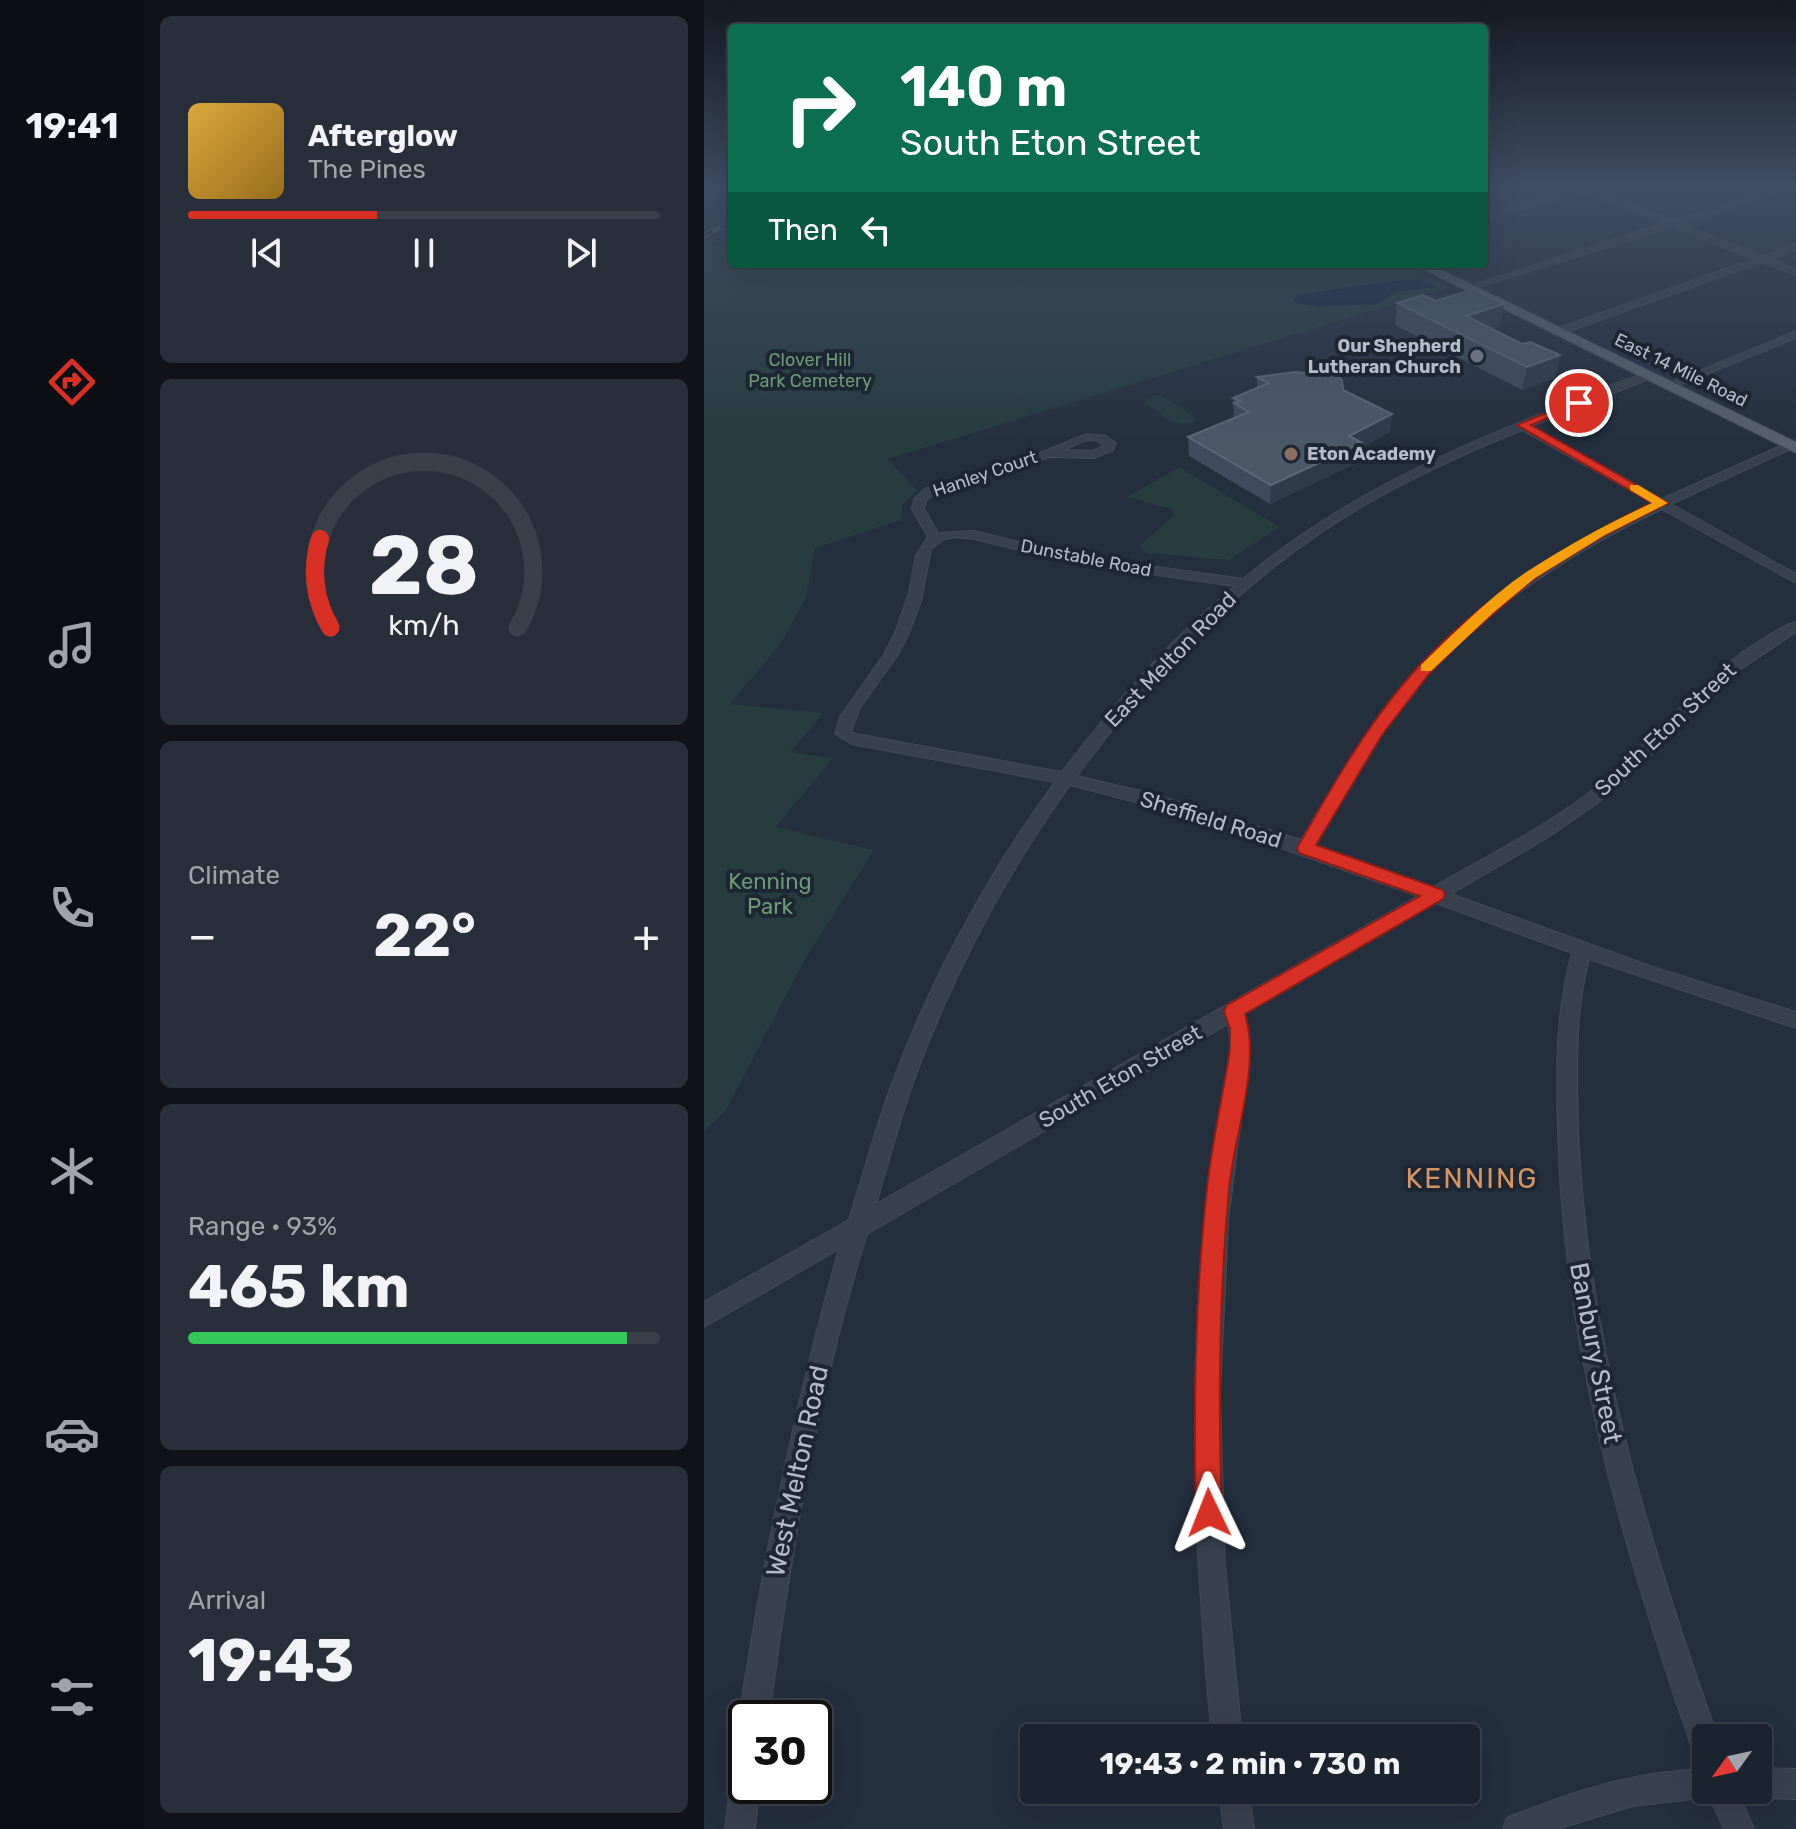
<!DOCTYPE html>
<html lang="en">
<head>
<meta charset="utf-8">
<style>
  :root { --surface:#1b232e; --page:#282f3a; --text:#f1f3f6; --muted:#a0a4aa; --line:#39404a; --accent:#d93025 }
  body { margin:0; font-family:Rubik,sans-serif; background:var(--page); color:var(--text); height:100vh; display:flex; flex-direction:column; font-size:30px; white-space:nowrap }
  * { box-sizing:border-box; margin:0 }
  p { font-size:26px; color:var(--muted) }
  .icon { flex:none; width:44px; height:44px; fill:none; stroke:currentColor; stroke-width:2; stroke-linecap:round; stroke-linejoin:round }
  .map { position:relative; flex:1; overflow:hidden }
  .drawer { display:flex; flex-direction:column; gap:16px; padding:16px; background:#0f1319; width:560px }
  .drawer>* { flex:none }
  .guide { position:absolute; left:24px; top:24px; width:760px; height:244px; border-radius:8px; box-shadow:0 8px 32px #0002,0 0 0 2px var(--line); background:#0b6e4f; color:#fff; overflow:hidden }
  .needle { width:52px; rotate:237deg }
  .tools { position:absolute; left:988px; top:1724px; display:grid; gap:16px }
  .tools a { display:grid; place-items:center; width:80px; height:80px; border-radius:8px; background:var(--surface); box-shadow:0 8px 32px #0002,0 0 0 2px var(--line); font-size:40px }
  .speed { position:absolute; left:24px; top:1700px; display:flex; gap:16px; font-size:40px; font-weight:700; text-align:center }
  .speed>* { display:grid; place-content:center; width:104px; height:104px; border-radius:50%; background:var(--surface); box-shadow:0 8px 32px #0002,0 0 0 2px var(--line); line-height:1 }
  .speed .limit { border:4px solid #111; border-radius:12px; background:#fff; color:#111 }
  .pin { position:absolute; display:grid; place-items:center; width:68px; height:68px; color:#fff; margin:-34px; border:4px solid #fff; border-radius:50%; box-shadow:0 2px 8px #0007 }
  .me { position:absolute; width:88px; margin:-44px; rotate:358deg; stroke-linejoin:round; filter:drop-shadow(0 0 6px #0008) }
  .turn { display:flex; align-items:center; gap:28px; height:168px; padding:0 40px; font-size:36px }
  .turn .icon { width:104px; height:104px; stroke-width:2.5 }
  .turn b { display:block; font-size:56px; line-height:68px }
  .then { display:flex; align-items:center; height:76px; padding:0 40px; background:#0003; gap:16px; font-size:30px }
  .big { font-size:60px; font-weight:700; line-height:1.1 }
  .drawer .tile { flex:1; display:flex; flex-direction:column; justify-content:center; gap:12px; min-width:0; padding:0 28px; border-radius:12px; background:var(--page) }
  .drawer .dial { align-items:center; gap:0 }
  .dial svg { height:208px; overflow:visible; fill:none; stroke:var(--line); stroke-width:7; stroke-linecap:round; text-anchor:middle }
  .dial text { fill:var(--text); stroke:none }
  .song { display:flex; align-items:center; gap:24px }
  .cover { width:96px; height:96px; border-radius:12px; background:linear-gradient(135deg,hsl(40 70% 55%),hsl(40 70% 35%)) }
  .played { height:8px; border-radius:4px; background:linear-gradient(90deg,var(--accent) 40%,var(--line) 40%) }
  .keys { display:flex; justify-content:space-around; direction:ltr }
  .heat { display:flex; justify-content:space-between; align-items:center; font-size:44px; direction:ltr }
  .charge { height:12px; border-radius:6px; background:linear-gradient(90deg,#34c759 93%,var(--line) 0) }
  .trip { position:absolute; left:316px; top:1724px; width:460px; height:80px; border-radius:8px; background:var(--surface); box-shadow:0 8px 32px #0002,0 0 0 2px var(--line); font-weight:700; line-height:80px; text-align:center }
  main { display:flex; flex:1; min-height:0 }
  .tab-bar { display:flex; flex-direction:column; width:144px; justify-content:space-around; align-items:center; background:#0b0e12; color:var(--muted) }
  .tab-bar .icon { width:56px; height:56px }
  .tab-bar .on { color:var(--accent) }
  .tab-bar b { font-size:36px; color:var(--text) }
  .map>svg:first-child { display:block }
  .green { fill:#263c3f }
  .water { fill:#17263c }
  .lines { fill:none; stroke-linecap:round; stroke-linejoin:round }
  .minor-casing { stroke:#414a57; stroke-width:2 }
  .major-casing { stroke:#414a57; stroke-width:2 }
  .minor { fill:#38414e; fill-rule:evenodd }
  .major { fill:#56606e; fill-rule:evenodd }
  .rail-casing { stroke:#5a6575; stroke-width:5 }
  .rail { stroke:#1d2633; stroke-width:3; stroke-dasharray:9; stroke-linecap:butt }
  .wall { fill:#3f4b5c }
  .shaded-wall { fill:#2f3b4b }
  .building { fill:#4b5868; stroke:#5c6777; stroke-width:2 }
  .route { fill:#d93025; stroke:#8d1f18; stroke-width:2 }
  .slow { fill:#f59e0b }
  .worship-dot { fill:#6b7280; stroke:#1d2633; stroke-width:3 }
  .education-dot { fill:#8d6e63; stroke:#1d2633; stroke-width:3 }
  .labels { text-anchor:middle; stroke-width:8; stroke-linejoin:round; paint-order:stroke }
  .far-poi-label { font-size:18px; font-weight:bold; fill:#b4bcc9; stroke:#1d2633; text-anchor:end }
  .far-park-label { font-size:18px; fill:#6b9a76; stroke:#1d2633 }
  .far-street-label { font-size:18px; fill:#b4bcc9; stroke:#1d2633 }
  .street-label { font-size:22px; fill:#b4bcc9; stroke:#1d2633 }
  .park-label { font-size:22px; fill:#6b9a76; stroke:#1d2633 }
  .near-street-label { font-size:26px; fill:#b4bcc9; stroke:#1d2633 }
  .near-neighbourhood-label { font-size:28px; letter-spacing:2px; fill:#d59563; stroke:#1d2633 }
</style>
</head>
<body>
<main>
<nav class="tab-bar">
<b>19:41</b>
<svg class="icon on" aria-label="directions" viewBox="0 0 24 24"><path d="M12 3l9 9-9 9-9-9zM9 14v-3h6M13 9l2 2-2 2"/></svg>
<svg class="icon" aria-label="music" viewBox="0 0 24 24"><path d="M9 18V5l10-2v13"/><circle cx="6" cy="18" r="3"/><circle cx="16" cy="16" r="3"/></svg>
<svg class="icon" aria-label="phone" viewBox="0 0 24 24"><path d="M5 4h4l2 5-3 2q2 4 5 5l2-3 5 2v4C11 20 4 13 5 4z"/></svg>
<svg class="icon" aria-label="climate" viewBox="0 0 24 24"><path d="M12 3v18M4 7l16 10M4 17L20 7"/></svg>
<svg class="icon" aria-label="car" viewBox="0 0 24 24"><path d="M5 17H2v-5l4-1 3-4h7l3 4 3 1v5h-3M9 17h6M6 11h13"/><circle cx="7" cy="17" r="2"/><circle cx="17" cy="17" r="2"/></svg>
<svg class="icon" aria-label="filters" viewBox="0 0 24 24"><path d="M4 7h16M4 17h16"/><circle cx="9" cy="7" r="2"/><circle cx="15" cy="17" r="2"/></svg>
</nav>
<section class="drawer">
<div class="tile">
<div class="song"><i class="cover"></i><div><b>Afterglow</b><p>The Pines</p></div></div>
<div class="played"></div>
<div class="keys"><svg class="icon" aria-label="previous" viewBox="0 0 24 24"><path d="M18 5L8 12l10 7zM5 5v14"/></svg><svg class="icon" aria-label="pause" viewBox="0 0 24 24"><path d="M8 5v14M16 5v14"/></svg><svg class="icon" aria-label="next" viewBox="0 0 24 24"><path d="M6 5l10 7-10 7zM19 5v14"/></svg></div>
</div>
<div class="tile dial"><svg viewBox="0 0 100 80">
<path d="M14 69A42 42 0 1 1 86 69"/>
<path d="M14 69A42 42 0 0 1 10 35" stroke="#d93025"/>
<text x="50" y="56" font-size="32" font-weight="700">28</text>
<text x="50" y="72" font-size="11">km/h</text>
</svg></div>
<div class="tile"><p>Climate</p>
<div class="heat"><a>−</a><b class="big">22°</b><a>+</a></div>
</div>
<div class="tile"><p>Range · 93%</p><b class="big">465 km</b><div class="charge"></div></div>
<div class="tile"><p>Arrival</p><b class="big">19:43</b></div>
</section>
<div class="map">
<svg width="1092" height="1829" viewBox="0 0 1092 1829">
  <rect width="100%" height="100%" fill="#242f3e"/>
  <path class="green" d="M 28,241 L 28,264 L 697,264 L 745,287 L 184,459 L 213,491 L 198,505 L 197,520 L 111,548 L 102,598 L 75,646 L 26,704 L 120,713 L 86,752 L 129,758 L 72,827 L 170,850 L 100,961 L 22,1110 L 0,1131 L 0,250 Z
    M 450,395 L 457,395 L 492,418 L 490,422 C 471,430 457,414 441,402 Z
    M 475,467 L 576,527 L 525,560 L 443,553 L 435,547 L 471,514 L 467,509 L 423,497 Z"/>
  <path class="water" d="M 697,280 L 716,280 L 733,287 L 691,292 L 673,304 L 614,307 L 590,302 L 592,295 Z"/>
  <g class="lines">
    <g class="minor-casing">
      <path id="minor" d="M 872,187 L 890,187 L 888,189 L 970,221 L 1077,187 L 1088,187 L 977,224 L 1059,256 L 1092,244 L 1092,250 L 1067,259 L 1092,269 L 1092,275 L 1058,262 L 857,334 L 849,334 L 849,330 L 1050,259 L 969,227 L 762,291 L 762,287 L 961,223 L 880,191 L 780,221 L 780,215 Z
        M 1092,331 L 1092,338 L 968,388 L 959,386 Z
        M 943,373 L 947,374 L 947,378 L 827,426 L 958,499 L 1083,443 L 1091,443 L 1091,447 L 967,504 L 1092,574 L 1092,583 L 958,509 C 863,554 771,613 706,696 C 669,743 641,794 611,845 L 729,887 C 787,854 848,824 900,781 C 952,737 993,683 1049,645 C 1063,637 1077,626 1092,622 L 1092,632 L 1028,675 L 924,778 L 892,804 L 846,836 L 747,894 L 946,966 L 1092,1012 L 1092,1028 L 885,959 C 870,1014 873,1072 874,1128 C 882,1339 944,1540 1014,1738 L 1002,1738 L 1002,1760 L 992,1755 L 987,1745 C 918,1545 858,1341 854,1127 C 852,1069 852,1010 868,953 L 732,903 L 540,1014 L 546,1049 L 524,1221 L 516,1393 L 521,1566 L 538,1738 L 508,1738 C 494,1595 486,1451 494,1307 C 498,1249 504,1190 512,1132 C 518,1098 532,1057 524,1024 L 163,1234 C 114,1391 86,1555 65,1718 L 42,1718 L 42,1729 L 40,1728 L 35,1718 C 59,1559 91,1404 135,1249 L 0,1327 L 0,1302 L 145,1220 C 159,1175 171,1130 187,1086 C 225,982 285,872 351,782 L 148,744 L 131,734 L 136,717 L 179,656 L 191,633 L 205,593 L 212,555 L 224,537 L 208,509 L 210,499 L 221,489 L 341,451 L 383,434 L 402,436 L 412,443 L 409,450 L 390,458 L 346,457 L 229,495 L 222,500 L 220,509 L 234,533 L 270,531 L 368,555 L 539,579 C 629,504 732,455 840,413 C 874,399 908,383 943,373 ZM 818,430 L 949,503 C 854,548 765,606 698,686 C 659,734 628,788 597,840 L 449,794 L 373,776 C 450,669 545,573 659,506 C 710,476 764,452 818,430 ZM 391,440 L 400,446 L 388,451 L 360,450 L 379,441 ZM 251,537 L 270,539 L 368,563 L 531,586 C 465,640 409,704 358,772 L 152,734 L 147,732 L 156,708 L 193,656 L 205,633 L 217,601 L 227,549 L 238,540 ZM 366,785 L 485,816 L 714,896 L 172,1204 C 186,1158 198,1110 216,1064 C 253,967 305,870 366,785 Z
        M 42,1765 L 42,1786 L 56,1786 L 51,1829 L 21,1829 L 27,1780 L 31,1769 Z
        M 1054,1768 L 1092,1769 L 1092,1799 L 1054,1798 L 1043,1794 L 1042,1790 L 1054,1790 Z
        M 1002,1769 L 1002,1790 L 1033,1790 L 1050,1829 L 1020,1829 L 1006,1797 L 929,1806 L 853,1829 L 799,1829 L 803,1818 C 868,1791 932,1771 1002,1769 Z
        M 515,1790 L 545,1790 L 550,1829 L 520,1829 Z"/>
    </g>
    <g class="major-casing">
      <path id="major" d="M 709,264 L 725,264 L 1092,442 L 1092,453 Z"/>
    </g>
    <use href="#minor" class="minor"/>
    <use href="#major" class="major"/>
    <g class="rail-casing">
      <path id="rail" d="M 0,235 L 28,222"/>
    </g>
    <use href="#rail" class="rail"/>
  </g>
  <path class="wall" d="M 732,301 L 800,304 L 796,326 L 788,329 L 818,344 L 856,355 L 851,378 L 818,390 L 691,325 L 693,303 Z
    M 553,377 L 639,390 L 688,414 L 686,432 L 658,447 L 657,461 L 566,504 L 485,456 L 484,437 L 530,418 L 529,398 L 553,388 Z"/>
  <path class="shaded-wall" d="M 0,187 L 28,187 L 28,190 L 0,202 Z
    M 800,304 L 796,326 L 763,337 L 762,316 Z
    M 856,355 L 851,378 L 818,390 L 823,367 Z
    M 688,414 L 686,432 L 658,447 L 657,461 L 566,504 L 567,485 L 645,436 Z"/>
  <path class="building" d="M 770,289 L 800,304 L 762,316 L 818,344 L 826,342 L 856,355 L 823,367 L 693,303 L 719,295 L 732,301 Z
    M 592,372 L 635,377 L 638,380 L 639,390 L 688,414 L 645,436 L 658,443 L 567,485 L 484,437 L 545,412 L 530,403 L 536,401 L 529,398 L 565,383 L 553,377 Z"/>
  <linearGradient id="sky" x2="0" y2="1"><stop stop-color="#141a22"/><stop offset="0.42" stop-color="#3f4d63"/><stop offset="1" stop-color="#3f4d63" stop-opacity="0"/></linearGradient>
  <rect width="1092" height="443" fill="url(#sky)"/>
  <path class="route" d="M 871,401 L 880,403 L 827,425 L 964,503 L 901,535 L 831,578 L 758,641 L 725,674 L 678,735 L 612,845 L 739,890 L 741,895 L 739,899 L 541,1014 C 557,1065 530,1136 525,1189 C 515,1297 514,1404 518,1513 L 515,1522 L 505,1526 L 496,1522 L 492,1513 C 489,1404 491,1296 503,1188 C 508,1142 519,1095 526,1049 L 526,1029 L 520,1011 L 523,1005 L 716,896 L 595,853 L 593,848 C 628,786 666,719 715,666 C 781,595 862,544 948,503 L 813,425 Z"/>
  <path class="slow" d="M 926,485 L 934,485 L 964,503 L 901,535 L 831,578 L 790,612 L 727,671 L 717,671 L 717,665 C 751,633 785,597 824,571 C 864,545 905,523 948,503 L 926,490 Z"/>
  <circle class="worship-dot" cx="773" cy="356" r="8"/>
  <circle class="education-dot" cx="587" cy="454" r="8"/>
  <g class="labels">
    <g class="far-poi-label">
      <text x="757" y="352">Our Shepherd<tspan x="757" dy="21">Lutheran Church</tspan></text>
      <text x="603" y="460" text-anchor="start">Eton Academy</text>
    </g>
    <g class="far-park-label">
      <text x="106" y="366">Clover Hill<tspan x="106" dy="21">Park Cemetery</tspan></text>
    </g>
    <g class="far-street-label">
      <text transform="translate(977 370) rotate(26)" y="6">East 14 Mile Road</text>
      <text transform="translate(281 474) rotate(-19)" y="6">Hanley Court</text>
      <text transform="translate(382 558) rotate(11)" y="6">Dunstable Road</text>
    </g>
    <g class="street-label">
      <text transform="translate(466 659) rotate(-46)" y="8">East Melton Road</text>
      <text transform="translate(961 729) rotate(-43)" y="8">South Eton Street</text>
      <text transform="translate(507 819) rotate(17)" y="8">Sheffield Road</text>
      <text transform="translate(416 1076) rotate(-30)" y="8">South Eton Street</text>
    </g>
    <g class="park-label">
      <text x="66" y="889">Kenning<tspan x="66" dy="25">Park</tspan></text>
    </g>
    <g class="near-street-label">
      <text transform="translate(892 1353) rotate(79)" y="9">Banbury Street</text>
      <text transform="translate(93 1471) rotate(-78)" y="9">West Melton Road</text>
    </g>
    <g class="near-neighbourhood-label">
      <text x="768" y="1188">KENNING</text>
    </g>
  </g>
</svg>
<div class="tools">
<a><svg class="needle" viewBox="-14 -14 28 28"><path d="M0-13l5 13h-10z" fill="#e53935"/><path d="M0 13l5-13h-10z" fill="#a0a4aa"/></svg></a>
</div>
<div class="speed"><div class="limit">30</div></div>
<div class="pin" style="left:875px;top:403px;background:#d93025"><svg class="icon" aria-label="arrive" viewBox="0 0 24 24"><path d="M6 21V4h12l-3 4 3 4H6"/></svg></div>
<svg class="me" style="left:505px;top:1513px" viewBox="-20 -20 40 40"><path d="M0-17L14 15 0 8-14 15z" fill="#d93025" stroke="#fff" stroke-width="4"/></svg>
<div class="trip">19:43 · 2 min · 730 m</div>
<div class="guide">
<div class="turn"><svg class="icon" aria-label="right" viewBox="0 0 24 24"><path d="M7 20v-9h11M14 6l5 5-5 5"/></svg><div><b>140 m</b>South Eton Street</div></div>
<div class="then">Then<svg class="icon" aria-label="left" viewBox="0 0 24 24"><path d="M17 20v-9H6M10 6l-5 5 5 5"/></svg></div>
</div>
</div>
</main>
</body>
</html>
